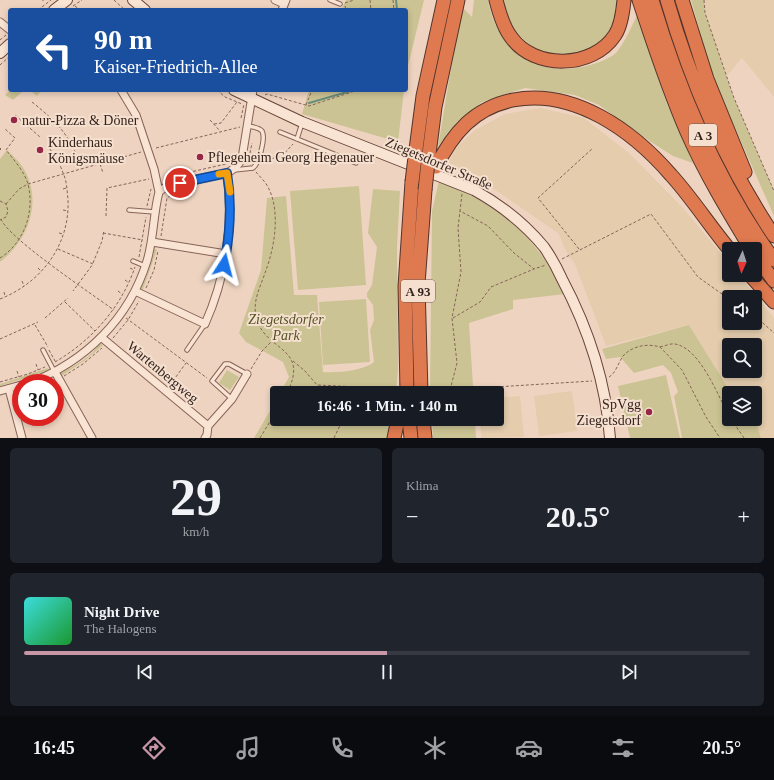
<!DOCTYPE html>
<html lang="de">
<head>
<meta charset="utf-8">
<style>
  :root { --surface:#171b24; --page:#20242c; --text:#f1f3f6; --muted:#9ea1a6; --line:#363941; --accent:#c897a7 }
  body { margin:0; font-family:Georgia,serif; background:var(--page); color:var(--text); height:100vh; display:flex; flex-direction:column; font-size:15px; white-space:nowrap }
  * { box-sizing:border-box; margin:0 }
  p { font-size:13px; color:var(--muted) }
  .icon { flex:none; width:22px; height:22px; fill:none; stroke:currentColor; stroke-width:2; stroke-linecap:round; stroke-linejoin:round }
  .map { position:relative; height:438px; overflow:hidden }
  .drawer { display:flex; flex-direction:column; gap:10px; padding:10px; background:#0d0f14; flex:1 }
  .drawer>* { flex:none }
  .guide { position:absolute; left:8px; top:8px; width:400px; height:84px; border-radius:4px; box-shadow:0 2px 6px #0003; background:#1a4fa0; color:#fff; overflow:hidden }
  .needle { width:26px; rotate:183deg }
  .controls { position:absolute; left:722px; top:242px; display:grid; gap:8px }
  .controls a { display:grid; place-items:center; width:40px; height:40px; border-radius:4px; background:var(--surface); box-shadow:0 2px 6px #0003; font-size:20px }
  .speed { position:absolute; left:12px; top:374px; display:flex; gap:8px; font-size:20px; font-weight:700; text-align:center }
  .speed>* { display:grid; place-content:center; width:52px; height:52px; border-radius:50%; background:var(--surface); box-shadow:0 2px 6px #0003; line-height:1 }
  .speed .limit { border:6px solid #d22; background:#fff; color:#111 }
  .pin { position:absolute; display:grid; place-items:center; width:34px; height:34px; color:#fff; margin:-17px; border:2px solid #fff; border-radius:50%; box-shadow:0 1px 4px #0007 }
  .me { position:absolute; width:44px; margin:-22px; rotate:9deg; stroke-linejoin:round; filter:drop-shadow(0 0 3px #0008) }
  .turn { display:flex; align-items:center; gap:14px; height:84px; padding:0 20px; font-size:18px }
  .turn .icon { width:52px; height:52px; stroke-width:2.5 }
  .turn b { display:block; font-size:28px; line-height:34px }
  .big { font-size:30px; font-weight:600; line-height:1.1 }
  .drawer .tile { flex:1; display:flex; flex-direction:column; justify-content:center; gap:6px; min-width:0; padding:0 14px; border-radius:6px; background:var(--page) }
  .drawer .dial { align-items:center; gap:0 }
  .dial b { font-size:52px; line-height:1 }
  .song { display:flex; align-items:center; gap:12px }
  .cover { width:48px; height:48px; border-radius:6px; background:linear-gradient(135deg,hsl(180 70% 55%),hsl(130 70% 35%)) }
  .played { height:4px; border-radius:2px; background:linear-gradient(90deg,var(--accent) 50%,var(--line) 50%) }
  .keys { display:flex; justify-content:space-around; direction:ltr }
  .heat { display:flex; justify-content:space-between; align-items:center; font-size:22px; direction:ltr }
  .drawer .tiles { flex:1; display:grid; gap:10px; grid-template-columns:1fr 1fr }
  .tile:last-child { grid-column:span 2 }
  .trip { position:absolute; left:270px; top:386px; width:234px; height:40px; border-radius:4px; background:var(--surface); box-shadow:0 2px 6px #0003; font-weight:600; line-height:40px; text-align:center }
  .tabs { display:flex; height:64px; justify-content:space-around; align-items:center; background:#090b0e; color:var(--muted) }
  .tabs .icon { width:28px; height:28px }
  .tabs .on { color:var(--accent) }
  .tabs b { font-size:18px; color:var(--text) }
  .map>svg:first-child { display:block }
  .farmland { fill:#e4ccad; fill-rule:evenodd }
  .green { fill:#ccc394 }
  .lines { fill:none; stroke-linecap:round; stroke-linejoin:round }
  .stream { stroke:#6a8e7b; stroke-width:2 }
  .lane-casing { stroke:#876458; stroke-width:5.5 }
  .street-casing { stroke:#876458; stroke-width:9 }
  .secondary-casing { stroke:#69463b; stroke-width:12 }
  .highway-casing { stroke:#54342c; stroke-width:15 }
  .path { stroke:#876458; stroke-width:1; stroke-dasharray:3 2; stroke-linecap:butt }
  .lane { stroke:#f9e3d3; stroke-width:3.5 }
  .street { stroke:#f9e3d3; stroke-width:7 }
  .secondary { stroke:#f9e3d3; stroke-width:10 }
  .highway { stroke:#df794f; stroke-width:13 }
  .highway-bridge-casing { stroke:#54342c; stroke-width:15; stroke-linecap:butt }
  .highway-bridge { stroke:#df794f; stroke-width:13 }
  .route-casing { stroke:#114b97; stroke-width:10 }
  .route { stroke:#1a73e8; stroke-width:7 }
  .slow { stroke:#f59e0b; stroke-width:7 }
  .poi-dot { fill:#962746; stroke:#f5e0cf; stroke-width:1.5 }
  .labels { text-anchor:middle; stroke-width:4; stroke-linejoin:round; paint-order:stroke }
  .shield { fill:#f5e0cf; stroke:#6f5b52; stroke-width:1 }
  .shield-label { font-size:13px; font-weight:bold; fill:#36221c }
  .poi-label { font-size:14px; fill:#36221c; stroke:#f5e0cf; text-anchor:start }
  .street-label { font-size:14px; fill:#36221c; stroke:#f5e0cf }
  .park-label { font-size:14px; font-style:italic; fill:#535223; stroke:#f5e0cf }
</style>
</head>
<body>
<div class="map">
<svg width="774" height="438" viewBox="0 0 774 438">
  <rect width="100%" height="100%" fill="#eed4c0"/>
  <path class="farmland" d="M 704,0 L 774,0 L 774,97 L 742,58 L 727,76 L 705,13 Z
    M 540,108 L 584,118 L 629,153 L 682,207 L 729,263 L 729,275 L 739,275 L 774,318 L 774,438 L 761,438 L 756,423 L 752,419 L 755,419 L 755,393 L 731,393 L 689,325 L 606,346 L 575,264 L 568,255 L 558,233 L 485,183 L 447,165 L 457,147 L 475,130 L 505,114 ZM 729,297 L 755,297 L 755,323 L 729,323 ZM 729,345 L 755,345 L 755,371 L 729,371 Z
    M 572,391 L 577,431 L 539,436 L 534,396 Z
    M 520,396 L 524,437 L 481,438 L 480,419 L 497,419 L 497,398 Z"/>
  <path class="green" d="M 346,0 L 424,0 L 406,74 L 406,10 L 341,10 Z
    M 474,0 L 488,0 C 496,48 535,77 582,67 C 592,65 608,60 616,53 C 625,42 631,28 637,15 L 667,104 L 693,163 L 673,156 L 651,142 L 599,105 L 575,95 L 525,88 L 482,102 L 457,122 L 438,147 L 451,68 L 463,8 L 472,17 Z
    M 504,0 L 619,0 C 616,15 613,30 601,42 C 593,50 581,54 570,54 C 565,55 560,56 555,55 C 527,52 507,26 504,0 Z
    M 691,0 L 704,0 L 705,13 L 734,98 L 774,191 L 774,216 L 713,78 Z
    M 10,90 L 42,90 L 37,96 L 32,92 L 22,92 L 13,100 L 5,95 Z
    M 309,90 L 404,90 L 398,142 L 302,114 Z
    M 7,150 C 12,155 18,160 22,166 C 44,199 29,240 0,262 L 0,159 Z
    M 439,181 C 499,202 537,238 565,294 L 513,300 L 513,309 L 469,323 L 473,386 L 430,389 L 432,211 Z
    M 359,186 L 366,285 L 298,290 L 290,191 Z
    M 373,189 L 400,191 L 397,247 L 398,369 L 396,393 L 280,393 L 289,377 L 283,362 L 246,342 L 239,333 L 261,270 L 267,198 L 286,196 L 294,295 L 317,295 L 323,372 C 337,373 363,371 374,362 L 370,330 L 374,320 L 373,305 L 367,297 L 367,293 L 372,285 L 377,247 L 368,233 Z
    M 153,248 L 157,250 L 142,292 L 139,288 L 146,278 L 154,253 L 152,251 Z
    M 366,299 L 370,362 L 323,365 L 319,302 Z
    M 689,325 L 731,393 L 729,393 L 729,419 L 752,419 L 756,423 L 761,438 L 682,438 L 674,396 L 678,392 L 671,373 L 663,365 L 634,373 L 620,357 L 606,359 L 602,349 Z
    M 99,343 L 103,345 L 87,359 L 60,377 L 58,373 L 61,373 C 74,366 94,356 99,343 Z
    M 48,368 L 50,371 L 47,372 L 46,371 L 0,386 L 0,384 Z
    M 227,370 L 239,377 L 230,390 L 219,383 Z
    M 666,375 L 680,438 L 630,438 L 618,386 Z
    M 277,399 L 277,419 L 392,419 L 387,438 L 254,438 Z
    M 432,419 L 475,419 L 476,438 L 433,438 Z"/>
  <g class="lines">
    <path class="stream" d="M 396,0 L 397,10
      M 309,103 L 354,90"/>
    <g class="lane-casing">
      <path id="lane" d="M 330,0 L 340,4
        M 280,132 L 356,163
        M 297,139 L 302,123
        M 234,170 L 253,168 C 259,163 266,138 262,131 C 259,127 252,127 247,126
        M 129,210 L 155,212
        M 133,261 L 145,266
        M 43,350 L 54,371
        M 187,350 L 205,324
        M 232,399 L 212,381 L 225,364 L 229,364 L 247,374"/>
    </g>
    <g class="street-casing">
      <path id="street" d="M 275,0 L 284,4
        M 282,10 L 286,0
        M 0,22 L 10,30
        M 121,90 L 136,115 L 154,169 L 159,192
        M 152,242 L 226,254
        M 135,291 L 205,324 C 226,277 234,224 227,173
        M 101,337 L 208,426
        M 55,372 L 92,438
        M 29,383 C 85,362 129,319 147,261 C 154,238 153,215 159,192 L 167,186 L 227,173 C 235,169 239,165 242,158 L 253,90
        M 9,389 L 22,438
        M 0,391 L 21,385
        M 205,438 L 207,435 L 208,426 L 232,399 L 247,374"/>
    </g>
    <g class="secondary-casing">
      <path id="secondary" d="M 133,0 L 145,10
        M 54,10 L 67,0
        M 0,53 L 10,44
        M 234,90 L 302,122 L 474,190 C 501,205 524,223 544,247 C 551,257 557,268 562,279 C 588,328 606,383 610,438"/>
    </g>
    <g class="highway-casing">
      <path id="highway" d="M 496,0 C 499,12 503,27 511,37 C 534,70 593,69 615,35 C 621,26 623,11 624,0
        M 639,0 C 654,45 668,89 687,132 C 705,173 728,211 751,249
        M 652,0 C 679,91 718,183 774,260
        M 667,0 C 691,83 726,164 774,236
        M 682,0 L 707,79 L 745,172
        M 415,157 L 423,96 L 444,0
        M 428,162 L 435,107 L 458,0
        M 436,167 C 453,133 474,108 513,100 C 574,88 633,131 671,175 C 692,198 709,225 729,249
        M 755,255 L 774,281
        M 750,275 L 774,302
        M 407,393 L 405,286 L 412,182
        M 421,393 L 418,284 L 425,190
        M 409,419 L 411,438
        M 423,419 L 425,438
        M 394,438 L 398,419"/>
    </g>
    <path class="path" d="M 42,0 L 44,0
      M 114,0 L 125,10
      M 370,0 L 371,10
      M 393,0 L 394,10
      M 704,0 L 705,13 L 734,98 L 774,191
      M 345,3 L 354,0
      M 73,6 L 82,0
      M 75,6 L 80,10
      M 345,6 L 346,10
      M 38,10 L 51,0
      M 0,40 L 6,35
      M 0,65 L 10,56
      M 217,90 L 225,97 L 242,104
      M 27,92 L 29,90
      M 265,95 L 267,94 L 309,106 L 358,90
      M 32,102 C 57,122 72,137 81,168
      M 306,105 L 312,90
      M 15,115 L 40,137
      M 241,118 L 244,104
      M 210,120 L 220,131
      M 214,124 L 221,123 L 237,102
      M 0,148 L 1,149 L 0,150
      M 156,148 L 240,127
      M 262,161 L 282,156 L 293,144
      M 248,163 L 252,143
      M 100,164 L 103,173
      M 256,172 C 260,177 266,182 269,189 C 280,212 275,246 266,270 C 261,286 251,302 257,320 C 267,352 310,347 287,393
      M 164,178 L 226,164 L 232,160 L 235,153
      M 63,189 L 66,188
      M 462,194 L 460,211 L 488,226 L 514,253 L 534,269 L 546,265
      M 0,201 L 6,204 L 8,211 L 6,217 L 0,220
      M 6,204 L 19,189 L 28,184 L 141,152
      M 147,206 L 151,189
      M 63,210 L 68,211
      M 106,216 L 107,188 L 149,179
      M 1,219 C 7,237 93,295 114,310
      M 59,233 L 63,234
      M 103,233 L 143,240
      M 161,236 L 167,198 L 175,192
      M 58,249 L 93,264 L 73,291
      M 579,249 L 538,198 L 593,148
      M 139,257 L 146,217
      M 0,258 C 24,243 35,212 28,184 C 24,171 14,160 6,150 L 15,138 L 4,128
      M 562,259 L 651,214 L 698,277 L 729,299
      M 93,263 L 102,241 L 104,230
      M 38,268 L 41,271
      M 130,268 L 134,270
      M 125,280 L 128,282
      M 22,281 L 24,286
      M 146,288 L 154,270 L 158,251
      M 118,291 L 122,294
      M 4,292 L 5,296
      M 0,299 C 41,283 70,245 68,200 C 67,191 67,181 63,173 C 60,163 53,154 48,146
      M 65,302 L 95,331
      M 755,316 L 774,333
      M 45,318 L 68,298
      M 126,318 L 207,378
      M 453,318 L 480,302 L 491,287 L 534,269
      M 35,325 L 48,347
      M 113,338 L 128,320 L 139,301
      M 0,339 L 38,322
      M 660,347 C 665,346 671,343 675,344 C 700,348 718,396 729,416
      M 49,350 L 55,361
      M 293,361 L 305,371 L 317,385 L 358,387 L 387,393
      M 55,362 C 91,341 121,308 135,267
      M 36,364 L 38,370
      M 251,369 L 262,351 L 272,341
      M 17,371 L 19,377
      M 64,376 L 83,364 L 102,348
      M 609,377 C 616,373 618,363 623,356 C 632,346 647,343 660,347 L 682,370 L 706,417 L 720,438
      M 0,382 L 28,374 L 45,367
      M 170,385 L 186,363
      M 326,388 L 327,393
      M 450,390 L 457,363 L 452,318 L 461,272 L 458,228 L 460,211
      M 431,391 L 592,381
      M 314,393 L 317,386
      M 387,393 L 391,393
      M 731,419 L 744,438
      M 260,438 L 277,410
      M 334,438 L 343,419"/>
    <use href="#lane" class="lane"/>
    <use href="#street" class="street"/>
    <use href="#secondary" class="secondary"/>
    <use href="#highway" class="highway"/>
    <g class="highway-bridge-casing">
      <path id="highway-bridge" d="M 412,182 L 415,157
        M 425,190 L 428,162"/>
    </g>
    <use href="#highway-bridge" class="highway-bridge"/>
  </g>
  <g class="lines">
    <g class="route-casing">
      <path id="route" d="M 180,183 L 227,173 C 232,203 230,235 224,265"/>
    </g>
    <use href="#route" class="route"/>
    <path class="slow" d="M 219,174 L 227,173 L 230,192"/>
  </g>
  <g class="poi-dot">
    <circle cx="14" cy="120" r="4"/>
    <circle cx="40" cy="150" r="4"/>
    <circle cx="200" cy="157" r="4"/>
    <circle cx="649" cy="412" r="4"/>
  </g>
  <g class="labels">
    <g class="shield">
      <rect x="689" y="124" width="28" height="22" rx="3"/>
      <rect x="401" y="280" width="34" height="22" rx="3"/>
    </g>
    <g class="shield-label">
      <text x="703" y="140">A 3</text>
      <text x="418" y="296">A 93</text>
    </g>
    <g class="poi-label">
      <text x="22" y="125">natur-Pizza &amp; Döner</text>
      <text x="48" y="147">Kinderhaus<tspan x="48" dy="16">Königsmäuse</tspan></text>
      <text x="208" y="162">Pflegeheim Georg Hegenauer</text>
      <text x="641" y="409" text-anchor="end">SpVgg<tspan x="641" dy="16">Ziegetsdorf</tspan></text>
    </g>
    <g class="street-label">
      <text transform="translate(439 163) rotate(23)" y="5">Ziegetsdorfer Straße</text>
      <text transform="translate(163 372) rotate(40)" y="5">Wartenbergweg</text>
    </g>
    <g class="park-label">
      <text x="286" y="324">Ziegetsdorfer<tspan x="286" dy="16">Park</tspan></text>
    </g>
  </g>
</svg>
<div class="controls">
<a><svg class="needle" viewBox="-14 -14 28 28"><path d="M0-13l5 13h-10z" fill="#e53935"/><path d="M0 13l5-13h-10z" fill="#9ea1a6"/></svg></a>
<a><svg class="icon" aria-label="sound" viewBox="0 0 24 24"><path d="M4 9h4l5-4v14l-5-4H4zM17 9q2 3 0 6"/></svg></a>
<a><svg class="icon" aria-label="search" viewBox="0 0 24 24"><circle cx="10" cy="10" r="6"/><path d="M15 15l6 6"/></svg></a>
<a><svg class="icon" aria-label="layers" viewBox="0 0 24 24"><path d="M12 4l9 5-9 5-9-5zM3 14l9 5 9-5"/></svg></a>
</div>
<div class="speed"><div class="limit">30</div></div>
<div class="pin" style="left:180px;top:183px;background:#d93025"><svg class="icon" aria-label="arrive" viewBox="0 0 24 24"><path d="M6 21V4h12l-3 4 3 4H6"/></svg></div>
<svg class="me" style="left:224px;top:265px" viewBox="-20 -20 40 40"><path d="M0-17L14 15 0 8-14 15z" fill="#1a73e8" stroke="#fff" stroke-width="4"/></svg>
<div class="trip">16:46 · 1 Min. · 140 m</div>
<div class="guide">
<div class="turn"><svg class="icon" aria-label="left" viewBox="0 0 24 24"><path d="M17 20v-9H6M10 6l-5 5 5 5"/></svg><div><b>90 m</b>Kaiser-Friedrich-Allee</div></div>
</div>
</div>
<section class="drawer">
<div class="tiles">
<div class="tile dial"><b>29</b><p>km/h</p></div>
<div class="tile"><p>Klima</p>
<div class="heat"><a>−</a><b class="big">20.5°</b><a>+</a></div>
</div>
<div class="tile">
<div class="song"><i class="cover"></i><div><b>Night Drive</b><p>The Halogens</p></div></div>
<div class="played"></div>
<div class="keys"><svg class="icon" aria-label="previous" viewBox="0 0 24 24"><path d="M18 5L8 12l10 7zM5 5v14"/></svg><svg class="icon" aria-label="pause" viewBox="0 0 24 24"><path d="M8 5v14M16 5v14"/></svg><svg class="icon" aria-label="next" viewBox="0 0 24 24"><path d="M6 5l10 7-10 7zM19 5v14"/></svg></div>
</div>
</div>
</section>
<nav class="tabs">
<b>16:45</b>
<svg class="icon on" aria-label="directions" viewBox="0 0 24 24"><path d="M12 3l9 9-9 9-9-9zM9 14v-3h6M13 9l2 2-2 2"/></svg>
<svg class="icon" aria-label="music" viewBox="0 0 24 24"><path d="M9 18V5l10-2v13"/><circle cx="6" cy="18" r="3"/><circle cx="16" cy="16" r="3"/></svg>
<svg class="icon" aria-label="phone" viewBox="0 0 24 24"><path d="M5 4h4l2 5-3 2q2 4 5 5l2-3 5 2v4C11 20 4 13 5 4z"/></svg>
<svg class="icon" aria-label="climate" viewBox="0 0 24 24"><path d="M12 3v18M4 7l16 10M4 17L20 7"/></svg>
<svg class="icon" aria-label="car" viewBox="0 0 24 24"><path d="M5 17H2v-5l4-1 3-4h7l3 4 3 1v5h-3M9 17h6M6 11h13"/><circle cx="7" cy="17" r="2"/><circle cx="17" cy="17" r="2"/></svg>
<svg class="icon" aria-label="filters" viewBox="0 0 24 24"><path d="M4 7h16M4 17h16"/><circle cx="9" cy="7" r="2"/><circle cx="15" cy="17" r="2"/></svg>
<b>20.5°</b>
</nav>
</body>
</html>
